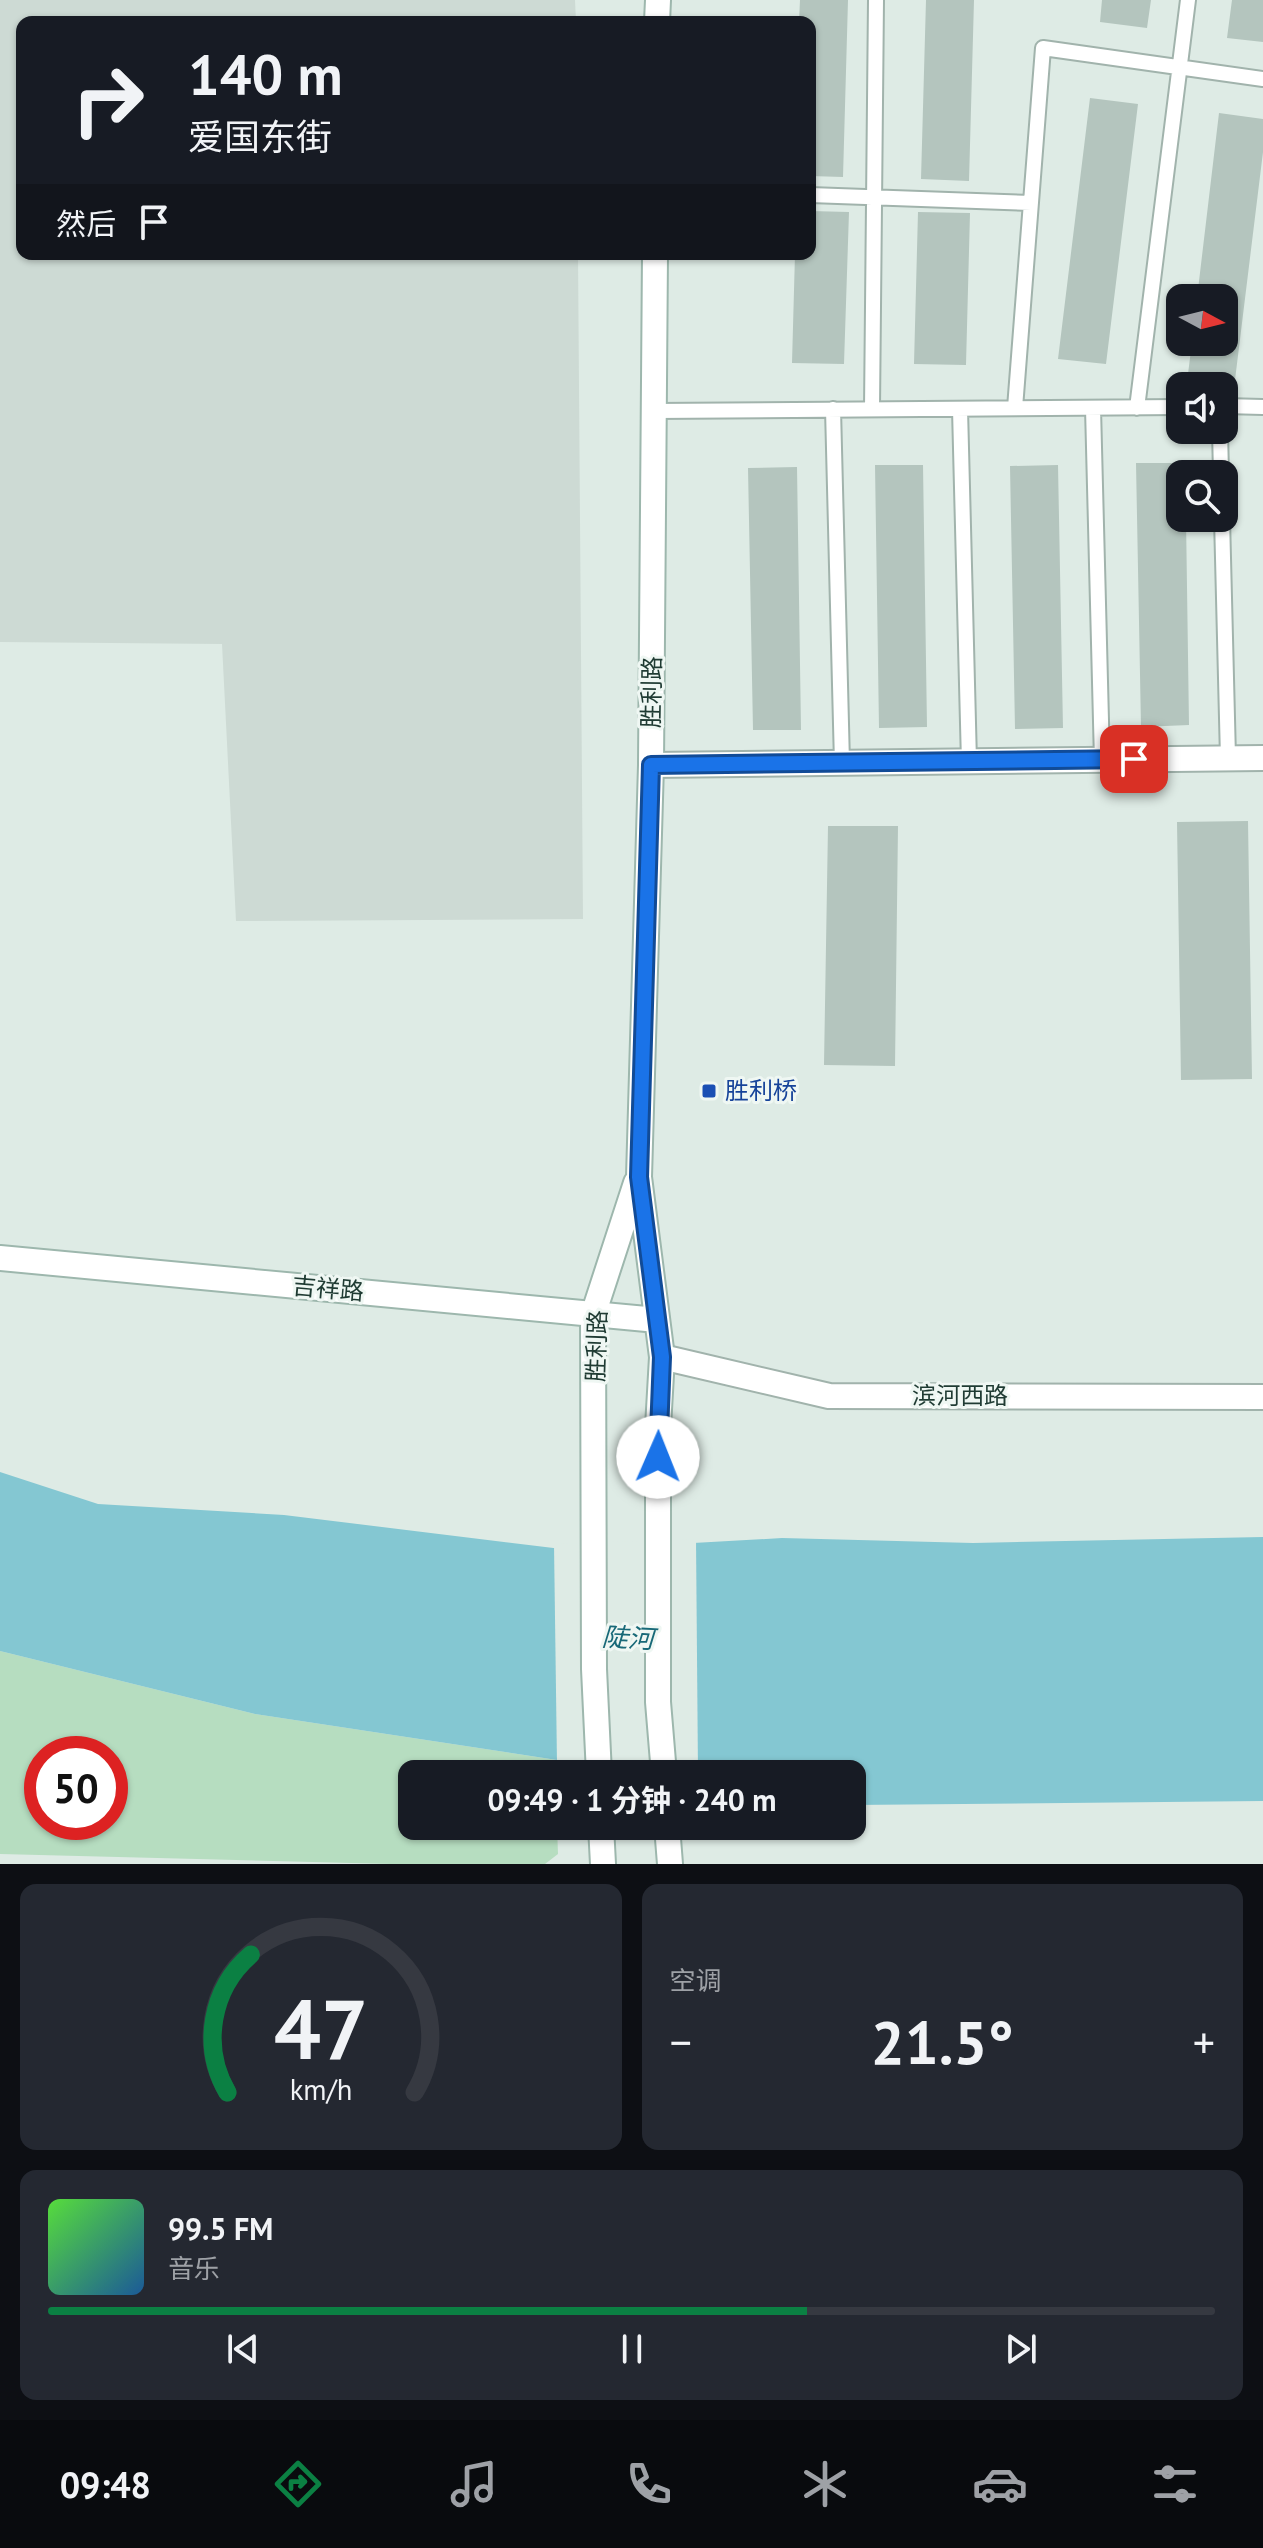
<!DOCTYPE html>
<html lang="zh">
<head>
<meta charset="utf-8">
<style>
  :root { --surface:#171b24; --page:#242831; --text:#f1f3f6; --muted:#9ea1a6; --line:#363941; --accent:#0b8043 }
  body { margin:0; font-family:"PT Sans","Noto Sans SC",sans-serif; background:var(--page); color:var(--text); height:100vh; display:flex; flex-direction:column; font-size:30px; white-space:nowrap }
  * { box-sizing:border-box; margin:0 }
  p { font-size:26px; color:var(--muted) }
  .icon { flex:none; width:44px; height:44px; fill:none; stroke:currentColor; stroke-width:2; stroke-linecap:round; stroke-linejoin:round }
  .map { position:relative; height:1864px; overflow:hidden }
  .sheet { display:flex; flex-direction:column; gap:20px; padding:20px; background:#0d0f14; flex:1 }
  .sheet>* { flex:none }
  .hud { position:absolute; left:16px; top:16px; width:800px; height:244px; border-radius:16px; box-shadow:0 2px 6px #0004; background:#171b24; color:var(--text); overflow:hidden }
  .needle { width:52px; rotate:97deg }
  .tools { position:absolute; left:1166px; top:284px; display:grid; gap:16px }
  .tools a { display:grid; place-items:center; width:72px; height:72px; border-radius:16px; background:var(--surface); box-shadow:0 2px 6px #0004; font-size:40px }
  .speed { position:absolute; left:24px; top:1736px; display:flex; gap:16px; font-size:40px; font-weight:700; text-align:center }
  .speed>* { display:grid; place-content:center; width:104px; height:104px; border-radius:50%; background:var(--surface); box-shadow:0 2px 6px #0004; line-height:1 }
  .speed .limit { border:12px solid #d22; background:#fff; color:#111 }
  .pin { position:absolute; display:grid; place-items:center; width:68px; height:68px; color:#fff; margin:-34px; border-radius:16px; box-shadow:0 4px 12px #0006 }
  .me { position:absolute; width:88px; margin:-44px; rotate:1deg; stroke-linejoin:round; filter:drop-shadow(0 0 6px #0008) }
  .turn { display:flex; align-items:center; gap:28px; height:168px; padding:0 40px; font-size:36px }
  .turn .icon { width:104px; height:104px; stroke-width:2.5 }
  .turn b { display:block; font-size:56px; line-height:68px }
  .then { display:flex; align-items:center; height:76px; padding:0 40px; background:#0003; gap:16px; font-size:30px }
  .big { font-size:60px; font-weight:700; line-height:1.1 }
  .sheet .tile { flex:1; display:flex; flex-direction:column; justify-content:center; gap:12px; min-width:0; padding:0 28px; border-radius:16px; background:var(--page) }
  .sheet .dial { align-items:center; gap:0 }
  .dial svg { height:208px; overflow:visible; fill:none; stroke:var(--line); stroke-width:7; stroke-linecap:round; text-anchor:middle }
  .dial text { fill:var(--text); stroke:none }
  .song { display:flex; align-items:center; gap:24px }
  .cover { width:96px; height:96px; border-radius:12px; background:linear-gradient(135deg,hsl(110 70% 55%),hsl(210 70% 35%)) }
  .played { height:8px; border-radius:4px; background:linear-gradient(90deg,var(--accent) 65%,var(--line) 65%) }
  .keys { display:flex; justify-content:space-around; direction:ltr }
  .heat { display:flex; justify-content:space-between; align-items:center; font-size:44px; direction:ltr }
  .sheet .tiles { flex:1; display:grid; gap:20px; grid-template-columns:1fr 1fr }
  .tile:last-child { grid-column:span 2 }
  .trip { position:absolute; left:398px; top:1760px; width:468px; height:80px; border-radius:16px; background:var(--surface); box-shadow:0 2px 6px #0004; font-weight:700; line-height:80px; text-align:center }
  .menu { display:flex; height:128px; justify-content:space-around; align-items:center; background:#090b0e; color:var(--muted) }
  .menu .icon { width:56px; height:56px }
  .menu .current { color:var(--accent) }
  .menu b { font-size:36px; color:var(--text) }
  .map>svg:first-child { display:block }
  .built { fill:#cddad4 }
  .green { fill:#b6ddc0; fill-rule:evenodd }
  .water { fill:#84c7d2 }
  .pier { fill:#deebe5 }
  .building { fill:#b4c5be }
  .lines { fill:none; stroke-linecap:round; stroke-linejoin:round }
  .lane-casing { stroke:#a1b3ac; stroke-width:18 }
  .street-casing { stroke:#a1b3ac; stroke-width:28 }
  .secondary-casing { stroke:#9db7ad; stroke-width:28 }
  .lane { stroke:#fff; stroke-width:14 }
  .street { stroke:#fff; stroke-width:24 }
  .secondary { stroke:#fff; stroke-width:24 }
  .route-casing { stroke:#114b97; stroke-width:20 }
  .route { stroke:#1a73e8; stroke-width:14 }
  .transit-dot { fill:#1a4fb4; stroke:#eff7f3; stroke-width:3 }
  .labels { text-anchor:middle; stroke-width:6; stroke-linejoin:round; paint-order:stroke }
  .street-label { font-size:24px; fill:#1f3b33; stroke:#eff7f3 }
  .transit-label { font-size:24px; fill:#164399; stroke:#eff7f3; text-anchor:start }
  .water-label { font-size:26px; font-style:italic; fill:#186978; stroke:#eff7f3 }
</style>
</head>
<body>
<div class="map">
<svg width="1263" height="1864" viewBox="0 0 1263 1864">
  <rect width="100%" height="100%" fill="#deebe5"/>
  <path class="built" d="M 0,0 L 575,0 L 576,22 L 22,22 L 22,254 L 578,254 L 583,919 L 236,921 L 222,644 L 0,642 Z"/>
  <path class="green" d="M 0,1651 L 255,1714 L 557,1760 L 557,1774 L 412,1774 L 412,1826 L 557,1826 L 558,1854 L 545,1864 L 390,1864 L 0,1854 ZM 42,1754 L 110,1754 L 110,1822 L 42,1822 Z"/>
  <path class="water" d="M 0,1472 L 98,1504 L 284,1515 L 570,1550 L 782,1538 L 973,1543 L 1263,1537 L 1263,1801 L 852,1805 L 852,1774 L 608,1774 L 557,1760 L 255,1714 L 0,1651 Z"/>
  <path class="pier" d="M 696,1539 L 698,1774 L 593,1774 L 557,1764 L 554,1544 Z"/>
  <path class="building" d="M 800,0 L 848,0 L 843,177 L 810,176 L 810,22 L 799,22 Z
    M 926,0 L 974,0 L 969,181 L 921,179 Z
    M 1102,0 L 1151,0 L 1147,28 L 1100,22 Z
    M 1232,0 L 1263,0 L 1263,42 L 1227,38 Z
    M 1090,98 L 1138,104 L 1106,364 L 1058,359 Z
    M 1219,113 L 1263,119 L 1263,152 L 1235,380 L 1188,374 L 1192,342 L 1224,342 L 1224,298 L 1197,298 Z
    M 810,211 L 849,212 L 844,364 L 792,363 L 795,254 L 810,254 Z
    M 918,212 L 970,213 L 966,365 L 914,364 Z
    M 1136,463 L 1185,463 L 1185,474 L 1180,474 L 1180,518 L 1186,518 L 1189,725 L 1141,727 Z
    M 875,465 L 923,465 L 927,727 L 879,728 Z
    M 1058,465 L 1063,728 L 1015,729 L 1010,466 Z
    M 797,467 L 801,730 L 753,730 L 748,468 Z
    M 1248,821 L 1252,1079 L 1181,1080 L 1177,822 Z
    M 828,826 L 898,826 L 895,1066 L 824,1065 Z"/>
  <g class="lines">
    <g class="lane-casing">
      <path id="lane" d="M 810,195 L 1031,203
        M 1224,406 L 1263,407
        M 1015,408 L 1043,48 L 1263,79
        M 1093,408 L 1102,760
        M 1137,408 L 1188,0
        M 833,409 L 842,763
        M 872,409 L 876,0
        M 960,409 L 969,762
        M 654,411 L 1180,407
        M 1220,430 L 1221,474
        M 1222,518 L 1228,758"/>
    </g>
    <g class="street-casing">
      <path id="street" d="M 651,765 L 1263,758
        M 662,1357 L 829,1396 L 1263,1397"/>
    </g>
    <g class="secondary-casing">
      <path id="secondary" d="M 657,22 L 658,0
        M 655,254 L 651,765 L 639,1177 L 662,1357 L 658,1427 L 658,1702 L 664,1774
        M 0,1258 L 657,1320
        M 599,1774 L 594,1669 L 593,1315 L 636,1183
        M 601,1826 L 603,1864
        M 667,1826 L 670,1864"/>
    </g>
    <use href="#lane" class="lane"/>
    <use href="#street" class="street"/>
    <use href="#secondary" class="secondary"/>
  </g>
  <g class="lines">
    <g class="route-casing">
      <path id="route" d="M 658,1457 L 662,1357 L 639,1177 L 651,765 L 1134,759"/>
    </g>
    <use href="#route" class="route"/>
  </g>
  <rect class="transit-dot" x="701" y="1083" width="16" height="16" rx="4"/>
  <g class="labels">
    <g class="street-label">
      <text transform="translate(652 692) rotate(-89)" y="8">胜利路</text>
      <text transform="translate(328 1289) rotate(5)" y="8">吉祥路</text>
      <text transform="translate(597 1346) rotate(-88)" y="8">胜利路</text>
      <text x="960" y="1404">滨河西路</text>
    </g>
    <g class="transit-label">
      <text x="725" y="1099">胜利桥</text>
    </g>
    <g class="water-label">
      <text transform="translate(628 1638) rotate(3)" y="9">陡河</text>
    </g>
  </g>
</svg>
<div class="tools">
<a><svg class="needle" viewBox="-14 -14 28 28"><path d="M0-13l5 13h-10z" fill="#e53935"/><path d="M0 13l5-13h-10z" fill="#9ea1a6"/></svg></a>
<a><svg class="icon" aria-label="sound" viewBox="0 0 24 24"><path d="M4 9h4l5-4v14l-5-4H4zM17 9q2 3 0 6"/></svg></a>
<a><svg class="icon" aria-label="search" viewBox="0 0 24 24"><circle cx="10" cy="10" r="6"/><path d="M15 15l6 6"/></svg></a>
</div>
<div class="speed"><div class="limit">50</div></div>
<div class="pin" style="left:1134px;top:759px;background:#d93025"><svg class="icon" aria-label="arrive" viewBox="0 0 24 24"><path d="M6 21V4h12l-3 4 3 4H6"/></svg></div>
<svg class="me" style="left:658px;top:1457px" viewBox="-20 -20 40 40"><circle r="19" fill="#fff"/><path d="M0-13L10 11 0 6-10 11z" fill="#1a73e8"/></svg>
<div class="trip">09:49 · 1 分钟 · 240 m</div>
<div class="hud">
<div class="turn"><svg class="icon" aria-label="right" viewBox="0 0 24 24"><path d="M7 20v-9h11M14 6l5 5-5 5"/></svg><div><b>140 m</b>爱国东街</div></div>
<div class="then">然后<svg class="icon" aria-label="arrive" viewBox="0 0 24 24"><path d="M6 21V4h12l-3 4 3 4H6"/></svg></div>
</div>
</div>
<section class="sheet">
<div class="tiles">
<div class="tile dial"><svg viewBox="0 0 100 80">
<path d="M14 69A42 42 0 1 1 86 69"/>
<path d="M14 69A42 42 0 0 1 23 16" stroke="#0b8043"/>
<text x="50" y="56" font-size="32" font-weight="700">47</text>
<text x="50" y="72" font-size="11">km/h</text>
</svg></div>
<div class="tile"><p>空调</p>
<div class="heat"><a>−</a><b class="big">21.5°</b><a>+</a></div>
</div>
<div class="tile">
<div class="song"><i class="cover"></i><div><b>99.5 FM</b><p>音乐</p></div></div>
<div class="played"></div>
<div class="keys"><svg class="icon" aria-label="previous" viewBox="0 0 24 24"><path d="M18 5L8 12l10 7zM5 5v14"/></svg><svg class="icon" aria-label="pause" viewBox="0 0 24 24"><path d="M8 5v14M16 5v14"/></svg><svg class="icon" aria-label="next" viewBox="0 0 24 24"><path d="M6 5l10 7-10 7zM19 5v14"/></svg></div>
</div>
</div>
</section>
<nav class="menu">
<b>09:48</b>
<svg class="icon current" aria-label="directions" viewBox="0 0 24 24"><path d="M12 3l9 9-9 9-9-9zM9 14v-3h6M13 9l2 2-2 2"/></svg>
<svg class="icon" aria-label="music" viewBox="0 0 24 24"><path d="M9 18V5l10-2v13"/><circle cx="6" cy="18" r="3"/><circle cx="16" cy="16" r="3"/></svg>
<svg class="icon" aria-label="phone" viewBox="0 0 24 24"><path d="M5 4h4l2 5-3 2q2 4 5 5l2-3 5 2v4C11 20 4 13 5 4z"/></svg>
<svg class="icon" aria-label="climate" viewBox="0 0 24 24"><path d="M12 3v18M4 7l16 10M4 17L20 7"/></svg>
<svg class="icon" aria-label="car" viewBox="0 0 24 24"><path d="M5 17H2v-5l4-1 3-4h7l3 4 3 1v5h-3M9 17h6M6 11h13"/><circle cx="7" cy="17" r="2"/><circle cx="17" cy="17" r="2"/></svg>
<svg class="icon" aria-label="filters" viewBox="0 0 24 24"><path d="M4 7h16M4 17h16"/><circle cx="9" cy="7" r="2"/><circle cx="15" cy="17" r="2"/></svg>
</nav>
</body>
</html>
